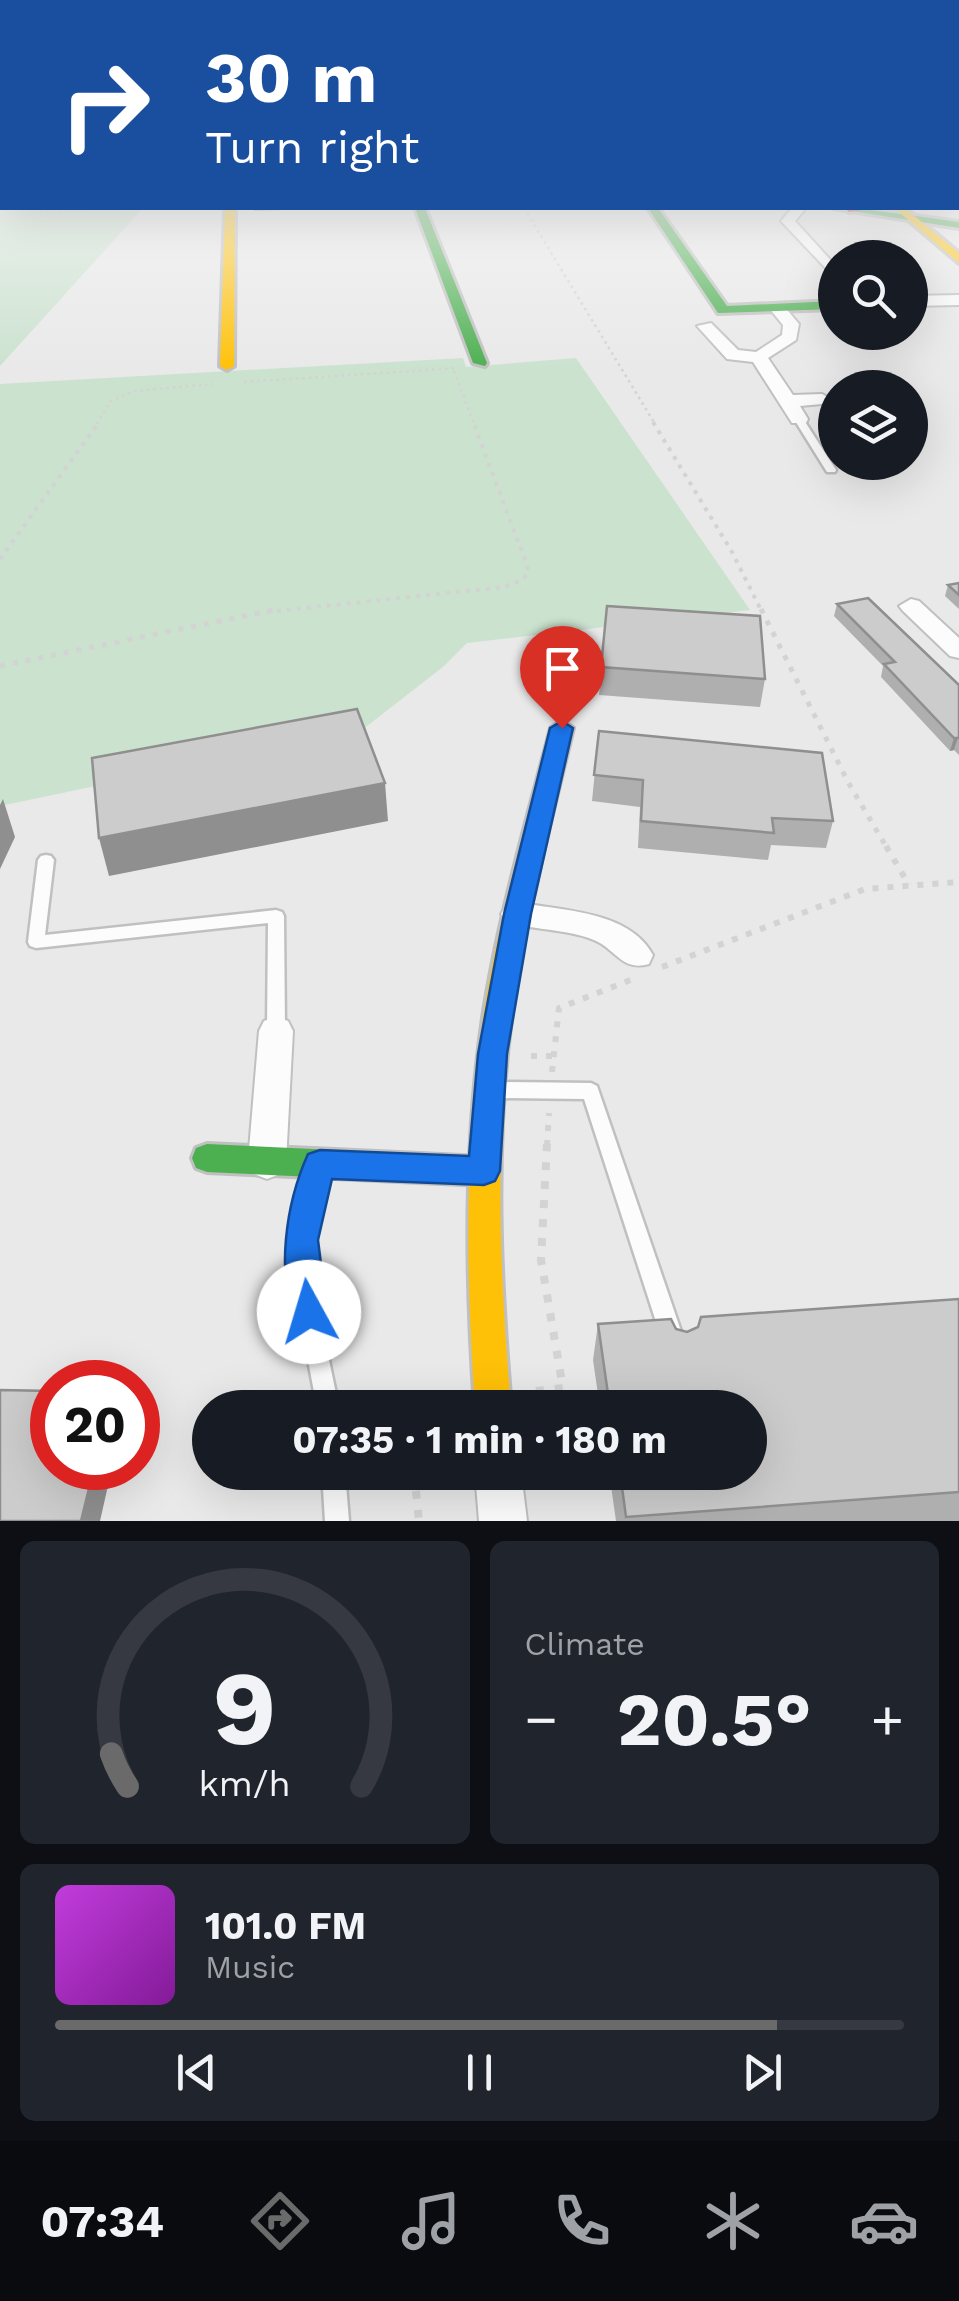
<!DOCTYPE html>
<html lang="en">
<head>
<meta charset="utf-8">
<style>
  :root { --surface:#171b24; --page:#20242c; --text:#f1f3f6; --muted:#9ea1a6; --line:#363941; --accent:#696a69 }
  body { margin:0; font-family:"Work Sans",sans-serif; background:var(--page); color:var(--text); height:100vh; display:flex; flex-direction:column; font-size:38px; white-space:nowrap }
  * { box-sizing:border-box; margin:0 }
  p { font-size:32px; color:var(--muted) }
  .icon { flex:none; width:55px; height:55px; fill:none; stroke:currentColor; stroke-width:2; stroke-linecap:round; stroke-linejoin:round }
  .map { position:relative; height:1521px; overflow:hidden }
  .drawer { display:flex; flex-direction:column; gap:20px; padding:20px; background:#0d0f14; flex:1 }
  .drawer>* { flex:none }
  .banner { position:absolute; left:0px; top:0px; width:960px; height:210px; box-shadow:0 10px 40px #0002; background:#1a4fa0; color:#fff; overflow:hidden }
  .tools { position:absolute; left:818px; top:240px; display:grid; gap:20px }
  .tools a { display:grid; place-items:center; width:110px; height:110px; border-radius:50%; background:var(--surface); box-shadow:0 10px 40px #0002; font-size:50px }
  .speed { position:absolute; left:30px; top:1360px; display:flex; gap:20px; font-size:50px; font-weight:700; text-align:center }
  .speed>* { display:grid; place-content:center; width:130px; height:130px; border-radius:50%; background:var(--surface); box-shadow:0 10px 40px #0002; line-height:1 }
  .speed .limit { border:15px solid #d22; background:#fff; color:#111 }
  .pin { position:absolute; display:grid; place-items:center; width:85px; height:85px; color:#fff; margin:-102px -42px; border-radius:50% 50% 50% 0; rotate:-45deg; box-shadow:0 0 10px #0007 }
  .pin .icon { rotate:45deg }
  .me { position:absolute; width:110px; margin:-55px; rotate:354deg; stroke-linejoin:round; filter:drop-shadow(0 0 8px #0008) }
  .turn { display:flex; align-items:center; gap:35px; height:210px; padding:0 40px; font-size:45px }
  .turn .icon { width:130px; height:130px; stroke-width:2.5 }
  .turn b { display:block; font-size:70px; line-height:85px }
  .big { font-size:75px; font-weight:700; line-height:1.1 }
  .drawer .tile { flex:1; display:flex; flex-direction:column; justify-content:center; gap:15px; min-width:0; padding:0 35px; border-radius:15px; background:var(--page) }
  .drawer .dial { align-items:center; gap:0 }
  .dial svg { height:260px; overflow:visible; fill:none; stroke:var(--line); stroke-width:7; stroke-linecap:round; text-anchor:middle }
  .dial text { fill:var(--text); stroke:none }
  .song { display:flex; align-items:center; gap:30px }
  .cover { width:120px; height:120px; border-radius:15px; background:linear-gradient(135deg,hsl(290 70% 55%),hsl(290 70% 35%)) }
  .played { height:10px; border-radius:5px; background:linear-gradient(90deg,var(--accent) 85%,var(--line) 85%) }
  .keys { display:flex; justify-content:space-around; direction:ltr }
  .heat { display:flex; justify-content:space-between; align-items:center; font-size:55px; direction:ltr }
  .drawer .tiles { flex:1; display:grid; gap:20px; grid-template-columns:1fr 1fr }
  .tile:last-child { grid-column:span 2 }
  .trip { position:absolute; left:192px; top:1390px; width:575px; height:100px; border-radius:50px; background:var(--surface); box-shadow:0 10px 40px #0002; font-weight:700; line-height:100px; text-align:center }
  .menu { display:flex; height:160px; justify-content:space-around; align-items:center; background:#090b0e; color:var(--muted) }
  .menu .icon { width:70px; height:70px }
  .menu .on { color:var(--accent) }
  .menu b { font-size:45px; color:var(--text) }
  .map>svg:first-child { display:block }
  .green { fill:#cbe2cf }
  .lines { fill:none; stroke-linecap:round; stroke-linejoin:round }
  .lane-casing { stroke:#bfc0bf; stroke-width:5 }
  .street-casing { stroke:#bfc0bf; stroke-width:4 }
  .fast-casing { stroke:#bfc0bf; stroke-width:6 }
  .slow-casing { stroke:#bfc0bf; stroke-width:6 }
  .jam-casing { stroke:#bfc0bf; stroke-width:6 }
  .path-far4 { stroke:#d2d3d2; stroke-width:2.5; stroke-dasharray:2.5 4; stroke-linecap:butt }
  .path-far3 { stroke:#d2d3d2; stroke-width:4; stroke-dasharray:4 6; stroke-linecap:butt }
  .path-far2 { stroke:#d2d3d2; stroke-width:5; stroke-dasharray:5 8; stroke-linecap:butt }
  .path-far1 { stroke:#d2d3d2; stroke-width:6; stroke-dasharray:6 9; stroke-linecap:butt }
  .path { stroke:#d2d3d2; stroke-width:8; stroke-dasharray:8 11; stroke-linecap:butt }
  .lane { fill:#fcfcfc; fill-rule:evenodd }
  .street { fill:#fcfcfc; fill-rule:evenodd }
  .fast { fill:#4caf50; fill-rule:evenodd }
  .slow { fill:#ffc107; fill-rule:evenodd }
  .jam { fill:#c62828; fill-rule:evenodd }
  .wall { fill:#b0afaf }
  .shaded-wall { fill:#908f8f }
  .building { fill:#cdcccc; stroke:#908f8f; stroke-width:2.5 }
  .route { fill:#1a73e8; stroke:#114b97; stroke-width:2.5 }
</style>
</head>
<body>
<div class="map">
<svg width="959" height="1521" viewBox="0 0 959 1521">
  <rect width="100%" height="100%" fill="#e8e9e8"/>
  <path class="green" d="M 0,157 L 2,208 L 143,208 L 0,366 Z
    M 463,358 L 466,367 L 576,358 L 750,610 L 467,643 L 444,666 L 362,730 L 0,806 L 0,384 Z"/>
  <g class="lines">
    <g class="lane-casing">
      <path id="lane" d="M 796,417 L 802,417 L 836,470 L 835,472 L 827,472 L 794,419 Z
        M 46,855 L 51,856 L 54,860 L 45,935 L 276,910 L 282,912 L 284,916 L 285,1031 L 282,1036 L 276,1038 L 270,1036 L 267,1031 L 268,923 L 36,948 L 30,946 L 28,942 L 38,860 L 41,856 Z
        M 498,1082 L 591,1083 L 597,1086 L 682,1334 L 679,1341 L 671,1345 L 663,1341 L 660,1334 L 584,1099 L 498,1098 L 492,1095 L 489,1090 L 492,1085 Z
        M 318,1161 L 325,1164 L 328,1170 L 311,1240 L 319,1312 L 339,1408 L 317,1408 L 299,1312 L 291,1240 L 308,1170 L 311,1164 Z
        M 322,1472 L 345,1472 L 349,1521 L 325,1521 Z"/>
    </g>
    <g class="street-casing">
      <path id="street" d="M 792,208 L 806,208 L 795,221 L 835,265 L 835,278 L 781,221 Z
        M 959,295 L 959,305 L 910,306 L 910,296 Z
        M 771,305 L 783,305 L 799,324 L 796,340 L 768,358 L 793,395 L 822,394 L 831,399 L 822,404 L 800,406 L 808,419 L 806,423 L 792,423 L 753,362 L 727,359 L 697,326 L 711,323 L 738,350 L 756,352 L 782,335 L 783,325 L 769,308 Z
        M 911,599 L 919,601 L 959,638 L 959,658 L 950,656 L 903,611 L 899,606 Z
        M 517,902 C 561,911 629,910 653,955 L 649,964 C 625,971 618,954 600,943 C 578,930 532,930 506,922 L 501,914 L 506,906 Z
        M 276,1017 L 288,1021 L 293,1031 L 286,1162 L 280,1174 L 267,1179 L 254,1174 L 248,1162 L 259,1031 L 264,1021 Z
        M 475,1472 L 521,1472 L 527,1521 L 479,1521 Z"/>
    </g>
    <g class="fast-casing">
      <path id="fast" d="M 415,208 L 425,208 L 487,363 L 485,366 L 473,363 Z
        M 648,208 L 658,208 L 727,306 L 835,301 L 835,309 L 718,313 Z
        M 833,208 L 857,208 L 959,222 L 959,228 Z
        M 207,1144 L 484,1157 L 495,1161 L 500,1171 L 495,1181 L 484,1185 L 207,1172 L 196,1168 L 192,1158 L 196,1148 Z"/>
    </g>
    <g class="slow-casing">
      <path id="slow" d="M 225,208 L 235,208 L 234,366 L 227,370 L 220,366 Z
        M 894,208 L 905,208 L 959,253 L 959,263 Z
        M 562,721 L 573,728 C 550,824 524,921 511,1019 C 494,1148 500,1278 511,1408 L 475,1408 C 466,1278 464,1147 483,1018 C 498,920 526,824 551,728 Z"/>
    </g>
    <g class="jam-casing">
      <path id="jam" d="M 845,208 L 878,208 L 849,212 Z"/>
    </g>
    <path class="path-far4" d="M 39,208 L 37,211 L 45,212 L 137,208
      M 524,208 L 655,424
      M 454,371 L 474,424
      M 244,382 L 458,368
      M 97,424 L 111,401 L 134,391 L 213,384"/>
    <path class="path-far3" d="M 653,422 L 732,552 L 762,612
      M 0,559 L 99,422
      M 267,612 L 504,587 L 522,580 L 528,573 L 527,565 L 473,422"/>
    <path class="path-far2" d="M 761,609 L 848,782 L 887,848
      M 0,666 L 279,609"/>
    <path class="path-far1" d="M 886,846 L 909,885
      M 662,967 L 865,889 L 959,882
      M 531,1056 L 553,1056
      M 552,1072 L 559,1008 L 633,979
      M 547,1146 L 549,1113"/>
    <path class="path" d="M 536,1391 L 563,1388 L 541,1260 L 547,1144
      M 409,1408 L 408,1403 L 450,1399
      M 414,1472 L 419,1521"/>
    <use href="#lane" class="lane"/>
    <use href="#street" class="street"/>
    <use href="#fast" class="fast"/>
    <use href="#slow" class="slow"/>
    <use href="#jam" class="jam"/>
  </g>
  <path class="wall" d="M 254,208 L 284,208 L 284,210 L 254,211 Z
    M 959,583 L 959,609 L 945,596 L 948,585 Z
    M 837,604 L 959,685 L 959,755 L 954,750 L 950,751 L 881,677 L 883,666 L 834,616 Z
    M 607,606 L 765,679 L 760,707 L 599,695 Z
    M 599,731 L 833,821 L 826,848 L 771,845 L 768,860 L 638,848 L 640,807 L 592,801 Z
    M 959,1299 L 959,1521 L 616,1521 L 609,1472 L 750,1472 L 750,1408 L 600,1408 L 593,1360 L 598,1324 L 676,1329 L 687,1332 Z"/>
  <path class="shaded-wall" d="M 958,737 L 954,750 L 950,751 L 954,738 Z
    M 385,783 L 388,821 L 109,876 L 99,838 Z
    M 3,799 L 15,837 L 0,869 L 0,805 Z
    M 94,1468 L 112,1468 L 100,1521 L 81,1521 Z"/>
  <path class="building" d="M 959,583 L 959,595 L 948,585 Z
    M 868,598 L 959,685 L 959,738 L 954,738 L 884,664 L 895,662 L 837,604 Z
    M 607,606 L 760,616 L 765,679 L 601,667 Z
    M 357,709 L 385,783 L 99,838 L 92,758 Z
    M 599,731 L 822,753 L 833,821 L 772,818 L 774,833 L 641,821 L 643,780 L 594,775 Z
    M 959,1299 L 959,1492 L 626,1517 L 620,1472 L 750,1472 L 750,1408 L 610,1408 L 598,1324 L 671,1319 L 676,1329 L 687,1332 L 698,1327 L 701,1317 Z
    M 0,1390 L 52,1391 L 52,1468 L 94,1468 L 81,1521 L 0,1521 Z"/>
  <linearGradient id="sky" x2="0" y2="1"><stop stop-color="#82b4c6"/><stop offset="0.42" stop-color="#f5f5f5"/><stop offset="1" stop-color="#f5f5f5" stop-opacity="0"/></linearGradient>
  <rect width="959" height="370" fill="url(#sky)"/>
  <path class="route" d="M 562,721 L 573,728 L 531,914 L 507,1054 L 500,1171 L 495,1181 L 484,1185 L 332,1179 L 318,1240 L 327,1312 L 321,1324 L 309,1329 L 297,1324 C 275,1274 286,1203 308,1154 L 320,1150 L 469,1156 L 478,1054 L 504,914 L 550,728 Z"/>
</svg>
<div class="tools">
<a><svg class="icon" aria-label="search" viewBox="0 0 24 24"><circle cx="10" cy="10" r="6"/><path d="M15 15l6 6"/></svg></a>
<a><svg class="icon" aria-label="layers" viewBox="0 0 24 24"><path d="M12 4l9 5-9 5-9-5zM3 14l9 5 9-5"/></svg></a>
</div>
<div class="speed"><div class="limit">20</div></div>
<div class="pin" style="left:562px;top:728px;background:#d93025"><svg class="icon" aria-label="arrive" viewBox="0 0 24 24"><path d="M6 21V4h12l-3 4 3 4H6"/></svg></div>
<svg class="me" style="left:309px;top:1312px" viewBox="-20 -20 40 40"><circle r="19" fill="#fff"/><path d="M0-13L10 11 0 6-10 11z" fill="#1a73e8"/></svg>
<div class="trip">07:35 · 1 min · 180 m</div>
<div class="banner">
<div class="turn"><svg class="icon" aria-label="right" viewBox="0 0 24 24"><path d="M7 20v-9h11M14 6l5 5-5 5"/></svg><div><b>30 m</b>Turn right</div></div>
</div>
</div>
<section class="drawer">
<div class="tiles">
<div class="tile dial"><svg viewBox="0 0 100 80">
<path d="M14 69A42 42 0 1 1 86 69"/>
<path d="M14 69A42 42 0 0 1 9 59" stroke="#696a69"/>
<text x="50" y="56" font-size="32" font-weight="700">9</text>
<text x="50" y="72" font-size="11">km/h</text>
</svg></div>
<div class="tile"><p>Climate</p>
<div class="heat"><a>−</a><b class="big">20.5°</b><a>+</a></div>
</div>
<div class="tile">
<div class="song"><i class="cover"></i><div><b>101.0 FM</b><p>Music</p></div></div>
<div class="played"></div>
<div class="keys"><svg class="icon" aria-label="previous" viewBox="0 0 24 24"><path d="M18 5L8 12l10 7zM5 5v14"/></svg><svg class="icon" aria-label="pause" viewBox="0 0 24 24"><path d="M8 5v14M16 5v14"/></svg><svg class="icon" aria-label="next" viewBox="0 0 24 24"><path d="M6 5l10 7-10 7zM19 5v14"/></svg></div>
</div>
</div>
</section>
<nav class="menu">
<b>07:34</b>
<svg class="icon on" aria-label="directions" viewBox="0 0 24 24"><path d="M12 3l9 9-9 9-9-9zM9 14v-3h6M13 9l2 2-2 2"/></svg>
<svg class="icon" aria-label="music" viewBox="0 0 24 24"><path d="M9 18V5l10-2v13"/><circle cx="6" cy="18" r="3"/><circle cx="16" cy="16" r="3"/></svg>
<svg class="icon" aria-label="phone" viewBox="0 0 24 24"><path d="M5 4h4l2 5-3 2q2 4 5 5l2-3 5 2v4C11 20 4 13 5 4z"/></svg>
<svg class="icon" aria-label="climate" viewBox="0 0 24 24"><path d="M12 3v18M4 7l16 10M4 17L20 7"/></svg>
<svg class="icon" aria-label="car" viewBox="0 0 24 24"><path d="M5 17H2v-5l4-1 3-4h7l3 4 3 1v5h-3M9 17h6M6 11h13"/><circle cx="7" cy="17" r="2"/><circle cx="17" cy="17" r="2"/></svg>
</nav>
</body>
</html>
